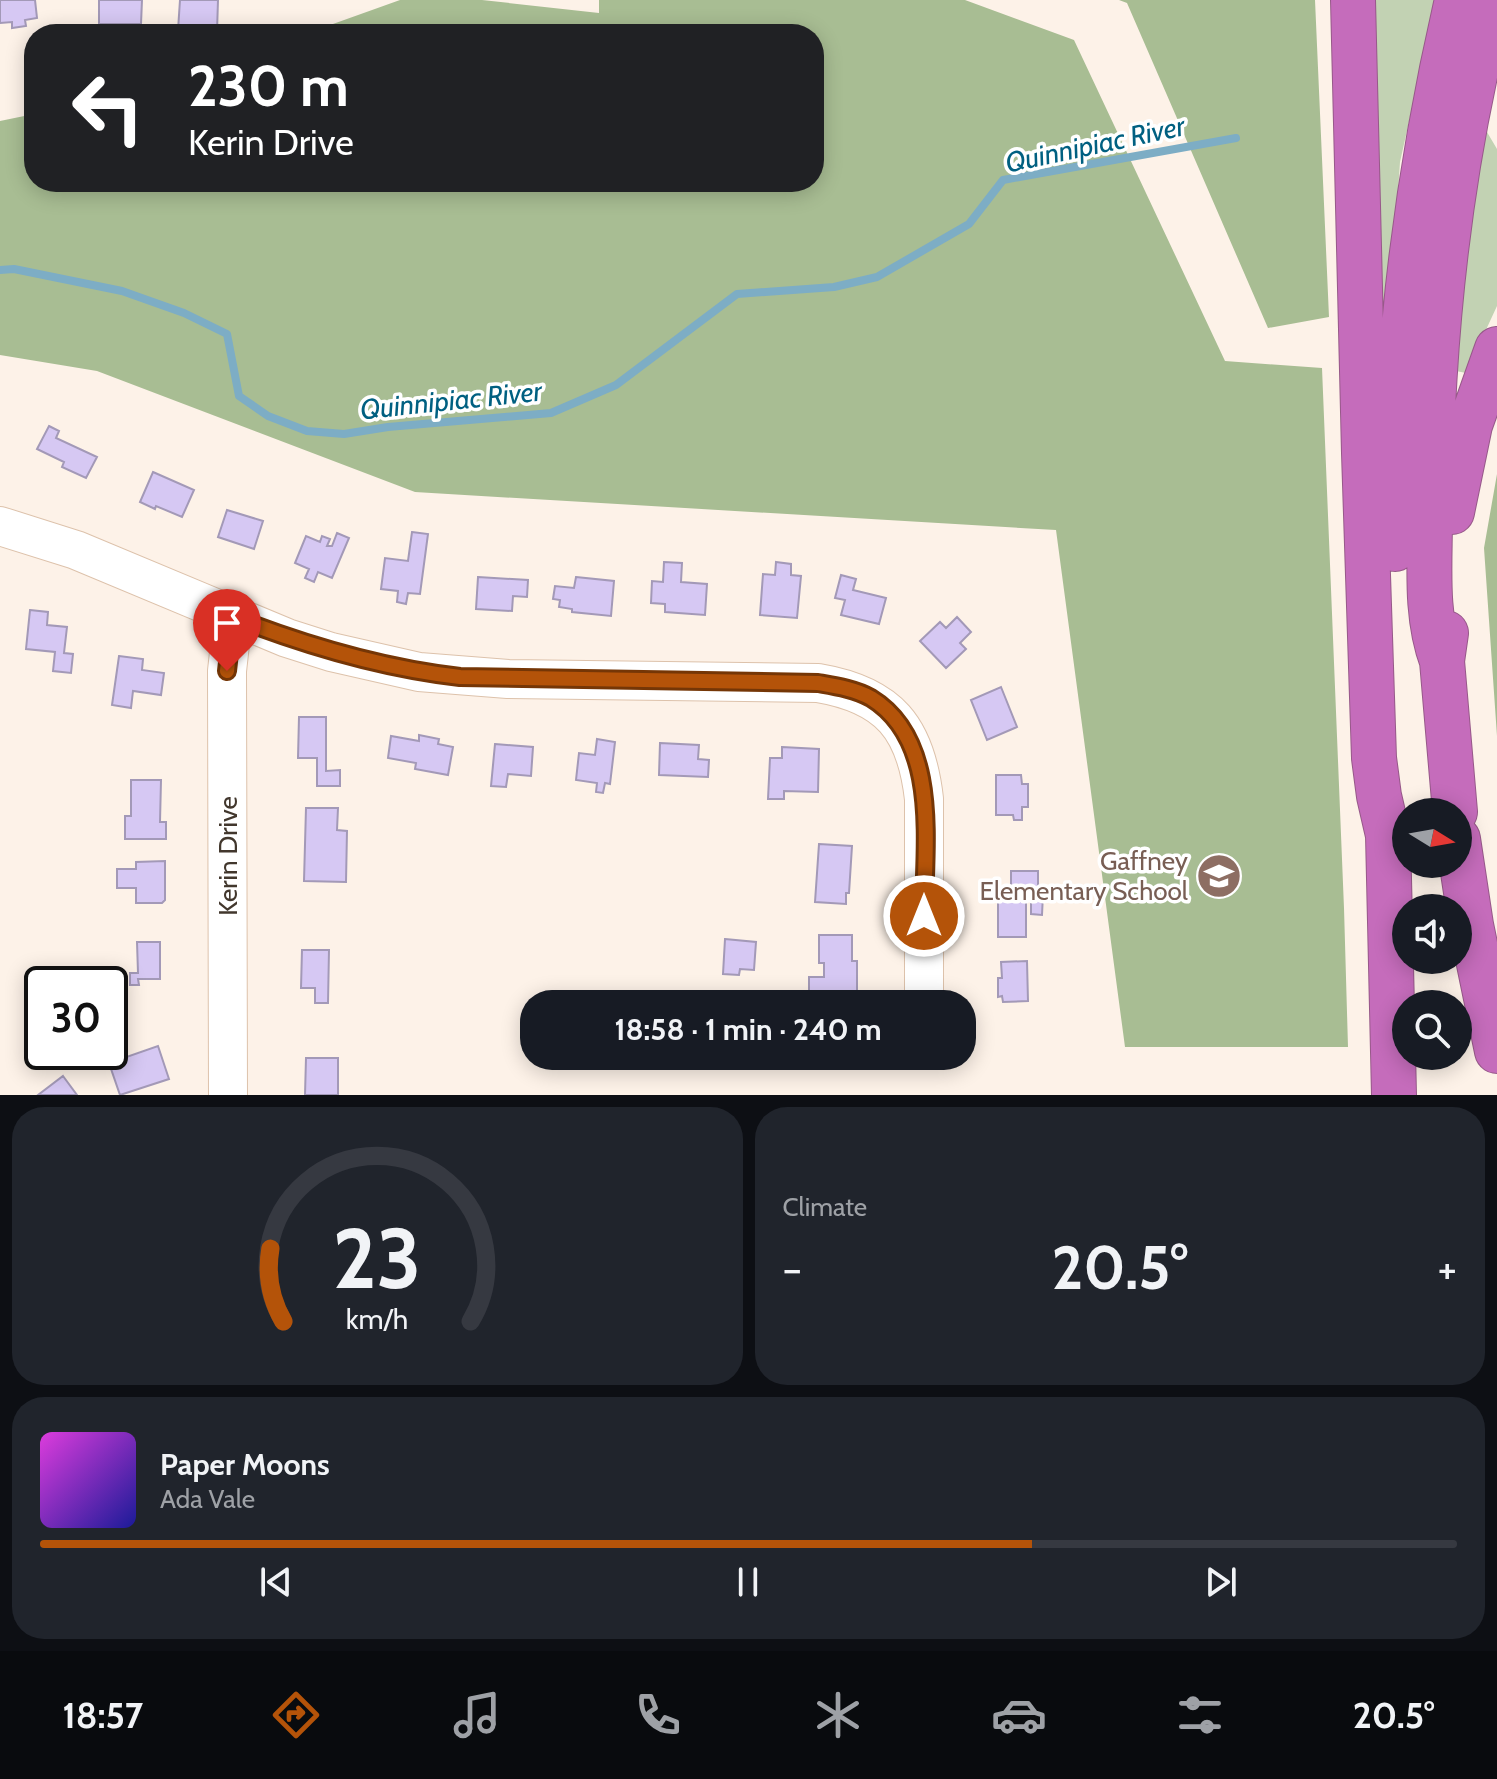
<!DOCTYPE html>
<html lang="en">
<head>
<meta charset="utf-8">
<style>
  :root { --surface:#171b24; --page:#20242c; --text:#f1f3f6; --muted:#9ea1a6; --line:#363941; --accent:#b45309 }
  body { margin:0; font-family:Cabin,sans-serif; background:var(--page); color:var(--text); height:100vh; display:flex; flex-direction:column; font-size:30px; white-space:nowrap }
  * { box-sizing:border-box; margin:0 }
  p { font-size:26px; color:var(--muted) }
  .icon { flex:none; width:44px; height:44px; fill:none; stroke:currentColor; stroke-width:2; stroke-linecap:round; stroke-linejoin:round }
  .map { position:relative; height:1095px; overflow:hidden }
  .details { display:flex; flex-direction:column; gap:12px; padding:12px; background:#0d0f14; flex:1 }
  .details>* { flex:none }
  .top-card { position:absolute; left:24px; top:24px; width:800px; height:168px; border-radius:32px; box-shadow:0 4px 20px #0003; background:#202124; color:#fff; overflow:hidden }
  .needle { width:52px; rotate:101deg }
  .fabs { position:absolute; left:1392px; top:798px; display:grid; gap:16px }
  .fabs a { display:grid; place-items:center; width:80px; height:80px; border-radius:50%; background:var(--surface); box-shadow:0 4px 20px #0003; font-size:40px }
  .speed { position:absolute; left:24px; top:966px; display:flex; gap:16px; font-size:40px; font-weight:700; text-align:center }
  .speed>* { display:grid; place-content:center; width:104px; height:104px; border-radius:50%; background:var(--surface); box-shadow:0 4px 20px #0003; line-height:1 }
  .speed .limit { border:4px solid #111; border-radius:12px; background:#fff; color:#111 }
  .pin { position:absolute; display:grid; place-items:center; width:68px; height:68px; color:#fff; margin:-82px -34px; border-radius:50% 50% 50% 0; rotate:-45deg; box-shadow:0 0 8px #0007 }
  .pin .icon { rotate:45deg }
  .me { position:absolute; width:88px; margin:-44px; rotate:0deg; stroke-linejoin:round; filter:drop-shadow(0 0 6px #0008) }
  .turn { display:flex; align-items:center; gap:28px; height:168px; padding:0 32px; font-size:36px }
  .turn .icon { width:104px; height:104px; stroke-width:2.5 }
  .turn b { display:block; font-size:56px; line-height:68px }
  .big { font-size:60px; font-weight:800; line-height:1.1 }
  .details .card { flex:1; display:flex; flex-direction:column; justify-content:center; gap:12px; min-width:0; padding:0 28px; border-radius:32px; background:var(--page) }
  .details .dial { align-items:center; gap:0 }
  .dial svg { height:208px; overflow:visible; fill:none; stroke:var(--line); stroke-width:7; stroke-linecap:round; text-anchor:middle }
  .dial text { fill:var(--text); stroke:none }
  .song { display:flex; align-items:center; gap:24px }
  .cover { width:96px; height:96px; border-radius:12px; background:linear-gradient(135deg,hsl(300 70% 55%),hsl(240 70% 35%)) }
  .played { height:8px; border-radius:4px; background:linear-gradient(90deg,var(--accent) 70%,var(--line) 70%) }
  .keys { display:flex; justify-content:space-around; direction:ltr }
  .heat { display:flex; justify-content:space-between; align-items:center; font-size:44px; direction:ltr }
  .details .tiles { flex:1; display:grid; gap:12px; grid-template-columns:1fr 1fr }
  .card:last-child { grid-column:span 2 }
  .trip { position:absolute; left:520px; top:990px; width:456px; height:80px; border-radius:32px; background:var(--surface); box-shadow:0 4px 20px #0003; font-weight:800; line-height:80px; text-align:center }
  .dock { display:flex; height:128px; justify-content:space-around; align-items:center; background:#090b0e; color:var(--muted) }
  .dock .icon { width:56px; height:56px }
  .dock .on { color:var(--accent) }
  .dock b { font-size:36px; color:var(--text) }
  .map>svg:first-child { display:block }
  .green { fill:#c2d2b3 }
  .forest { fill:#a8bd93 }
  .lines { fill:none; stroke-linecap:round; stroke-linejoin:round }
  .stream { stroke:#7dadc5; stroke-width:8 }
  .building { fill:#d6c8f3; stroke:#a399b7; stroke-width:2 }
  .minor-casing { stroke:#ddc2ab; stroke-width:40 }
  .highway-casing { stroke:#975989; stroke-width:46 }
  .minor { stroke:#fff; stroke-width:38 }
  .highway { stroke:#c56cbb; stroke-width:44 }
  .route-casing { stroke:#753606; stroke-width:20 }
  .route { stroke:#b45309; stroke-width:14 }
  .labels { text-anchor:middle; stroke-width:7; stroke-linejoin:round; paint-order:stroke }
  .street-label { font-size:26px; fill:#42372d; stroke:#fff }
  .education-label { font-size:26px; fill:#785e54; stroke:#fff; text-anchor:end }
  .water-label { font-size:28px; font-style:italic; fill:#006081; stroke:#fff }
</style>
</head>
<body>
<div class="map">
<svg width="1497" height="1095" viewBox="0 0 1497 1095">
  <rect width="100%" height="100%" fill="#fdf2e8"/>
  <path class="green" d="M 1372,0 L 1436,0 L 1400,162 L 1386,371 L 1376,372 Z
    M 1484,127 L 1497,149 L 1497,306 L 1466,373 L 1456,371 L 1464,274 Z"/>
  <path class="forest" d="M 400,0 L 482,0 L 599,13 L 599,0 L 965,0 L 1074,40 L 1225,361 L 1322,368 L 1344,908 L 1348,1047 L 1125,1047 L 1056,530 L 415,492 L 97,371 L 0,355 L 0,121 L 34,114 L 34,182 L 814,182 L 814,34 L 305,34 Z
    M 1119,0 L 1315,0 L 1329,317 L 1268,328 L 1127,3 Z
    M 1497,474 L 1497,736 L 1484,548 Z"/>
  <g class="lines">
    <path class="stream" d="M 0,270 L 14,269 L 122,291 L 184,313 L 227,334 L 239,396 L 268,416 L 307,431 L 344,434 L 388,427 L 551,413 L 616,385 L 737,294 L 834,287 L 877,277 L 969,224 L 1003,180 L 1236,138"/>
  </g>
  <path class="building" d="M 0,0 L 35,0 L 37,18 L 25,20 L 26,26 L 12,28 L 12,22 L 0,23 Z
    M 99,0 L 142,0 L 141,24 L 99,24 Z
    M 180,0 L 218,0 L 217,32 L 178,30 Z
    M 49,426 L 59,431 L 56,438 L 97,457 L 86,478 L 62,467 L 64,462 L 37,449 Z
    M 153,472 L 194,490 L 182,517 L 156,506 L 155,509 L 140,502 Z
    M 227,510 L 263,521 L 254,549 L 218,537 Z
    M 412,532 L 428,534 L 420,594 L 408,593 L 406,604 L 397,602 L 398,591 L 381,589 L 385,558 L 408,561 Z
    M 337,533 L 349,538 L 332,578 L 318,572 L 314,582 L 305,578 L 309,569 L 295,563 L 306,536 L 320,542 L 322,536 L 330,539 L 327,546 L 332,546 Z
    M 664,562 L 682,563 L 681,582 L 707,584 L 705,615 L 665,612 L 665,604 L 651,603 L 652,581 L 663,582 Z
    M 776,562 L 791,564 L 791,575 L 801,576 L 797,618 L 760,615 L 763,574 L 775,575 Z
    M 841,575 L 856,579 L 853,590 L 886,598 L 879,624 L 841,615 L 845,600 L 835,598 Z
    M 478,577 L 528,580 L 527,597 L 513,596 L 512,611 L 476,609 Z
    M 576,577 L 614,581 L 611,616 L 572,612 L 572,609 L 559,607 L 560,600 L 553,599 L 555,586 L 574,588 Z
    M 30,610 L 48,612 L 47,625 L 67,627 L 64,653 L 73,654 L 71,673 L 53,671 L 55,652 L 26,649 Z
    M 957,617 L 971,632 L 960,643 L 966,649 L 946,668 L 920,641 L 940,622 L 946,628 Z
    M 119,656 L 143,659 L 142,670 L 164,673 L 161,695 L 133,691 L 131,708 L 112,705 Z
    M 1001,687 L 1017,727 L 987,740 L 971,700 Z
    M 299,717 L 326,717 L 326,771 L 340,770 L 340,786 L 317,786 L 317,758 L 298,758 Z
    M 419,735 L 439,739 L 438,744 L 453,747 L 448,775 L 415,769 L 416,763 L 388,758 L 391,736 L 419,741 Z
    M 597,739 L 615,742 L 610,784 L 605,783 L 603,793 L 596,792 L 597,783 L 576,780 L 579,753 L 595,755 Z
    M 660,743 L 699,745 L 698,759 L 709,760 L 708,777 L 659,775 Z
    M 495,744 L 533,747 L 531,776 L 508,774 L 506,787 L 491,786 Z
    M 782,747 L 819,749 L 818,792 L 784,791 L 784,799 L 768,799 L 770,758 L 782,758 Z
    M 996,775 L 1021,775 L 1022,784 L 1028,784 L 1028,807 L 1022,807 L 1022,820 L 1014,820 L 1013,815 L 996,815 Z
    M 131,780 L 161,780 L 160,822 L 166,822 L 166,839 L 125,839 L 125,816 L 131,816 Z
    M 306,808 L 338,808 L 337,830 L 347,831 L 346,882 L 304,881 Z
    M 819,844 L 852,846 L 849,893 L 846,893 L 846,904 L 815,902 Z
    M 165,861 L 165,900 L 162,903 L 136,903 L 136,888 L 117,888 L 117,869 L 136,869 L 136,862 Z
    M 1011,871 L 1038,871 L 1038,894 L 1043,894 L 1042,915 L 1031,914 L 1031,899 L 1026,899 L 1026,937 L 998,937 L 998,899 L 1011,899 Z
    M 819,935 L 852,935 L 852,961 L 857,961 L 857,1004 L 809,1004 L 809,977 L 824,977 L 824,963 L 819,963 Z
    M 725,939 L 756,942 L 754,970 L 740,969 L 739,975 L 723,974 Z
    M 137,942 L 160,942 L 160,979 L 138,979 L 139,985 L 130,985 L 130,973 L 138,973 Z
    M 302,950 L 329,950 L 328,1003 L 315,1003 L 315,988 L 301,988 Z
    M 1027,961 L 1028,1001 L 1003,1002 L 1002,996 L 998,997 L 998,978 L 1002,978 L 1001,962 Z
    M 158,1046 L 169,1079 L 120,1095 L 109,1063 Z
    M 306,1058 L 338,1058 L 338,1095 L 305,1095 Z
    M 63,1076 L 77,1095 L 38,1095 Z"/>
  <g class="lines">
    <g class="minor-casing">
      <path id="minor" d="M 0,526 L 76,550 L 287,638 L 331,652 L 419,672 L 508,679 L 818,683 C 889,695 916,728 924,799 L 924,1004
        M 228,1095 L 227,671 L 233,617"/>
    </g>
    <g class="highway-casing">
      <path id="highway" d="M 1353,0 L 1364,453 L 1374,758 L 1379,796 L 1388,835 L 1394,1095
        M 1452,512 L 1470,425 L 1497,349
        M 1395,549 C 1393,363 1415,181 1457,0
        M 1446,633 L 1442,661 L 1455,812
        M 1442,661 C 1425,616 1430,564 1430,517 C 1431,344 1449,167 1493,0
        M 1458,839 L 1471,925 L 1497,1051"/>
    </g>
    <use href="#minor" class="minor"/>
    <use href="#highway" class="highway"/>
  </g>
  <g class="lines">
    <g class="route-casing">
      <path id="route" d="M 227,671 L 233,617 C 307,646 381,668 460,677 L 818,683 C 835,686 855,689 871,698 C 941,741 924,846 924,916"/>
    </g>
    <use href="#route" class="route"/>
  </g>
  <defs>
    <g id="school-disc" transform="scale(2.3)"><circle r="9.5" fill="#8d6e63" stroke="#fff"/><path d="M0-5L7-2L0 1L-7-2ZM-4 1L0 2.5L4 1V4Q0 6-4 4Z" fill="#fff"/></g>
  </defs>
  <g fill-rule="evenodd">
    <use href="#school-disc" x="1219" y="876"/>
  </g>
  <g class="labels">
    <g class="street-label">
      <text transform="translate(228 856) rotate(-90)" y="9">Kerin Drive</text>
    </g>
    <g class="education-label">
      <text x="1188" y="870">Gaffney<tspan x="1188" dy="30">Elementary School</tspan></text>
    </g>
    <g class="water-label">
      <text transform="translate(1095 144) rotate(-12)" y="10">Quinnipiac River</text>
      <text transform="translate(451 400) rotate(-6)" y="10">Quinnipiac River</text>
    </g>
  </g>
</svg>
<div class="fabs">
<a><svg class="needle" viewBox="-14 -14 28 28"><path d="M0-13l5 13h-10z" fill="#e53935"/><path d="M0 13l5-13h-10z" fill="#9ea1a6"/></svg></a>
<a><svg class="icon" aria-label="sound" viewBox="0 0 24 24"><path d="M4 9h4l5-4v14l-5-4H4zM17 9q2 3 0 6"/></svg></a>
<a><svg class="icon" aria-label="search" viewBox="0 0 24 24"><circle cx="10" cy="10" r="6"/><path d="M15 15l6 6"/></svg></a>
</div>
<div class="speed"><div class="limit">30</div></div>
<div class="pin" style="left:227px;top:671px;background:#d93025"><svg class="icon" aria-label="arrive" viewBox="0 0 24 24"><path d="M6 21V4h12l-3 4 3 4H6"/></svg></div>
<svg class="me" style="left:924px;top:916px" viewBox="-20 -20 40 40"><circle r="17" fill="#b45309" stroke="#fff" stroke-width="3"/><path d="M0-11L8 9 0 5-8 9z" fill="#fff"/></svg>
<div class="trip">18:58 · 1 min · 240 m</div>
<div class="top-card">
<div class="turn"><svg class="icon" aria-label="left" viewBox="0 0 24 24"><path d="M17 20v-9H6M10 6l-5 5 5 5"/></svg><div><b>230 m</b>Kerin Drive</div></div>
</div>
</div>
<section class="details">
<div class="tiles">
<div class="card dial"><svg viewBox="0 0 100 80">
<path d="M14 69A42 42 0 1 1 86 69"/>
<path d="M14 69A42 42 0 0 1 9 41" stroke="#b45309"/>
<text x="50" y="56" font-size="32" font-weight="700">23</text>
<text x="50" y="72" font-size="11">km/h</text>
</svg></div>
<div class="card"><p>Climate</p>
<div class="heat"><a>−</a><b class="big">20.5°</b><a>+</a></div>
</div>
<div class="card">
<div class="song"><i class="cover"></i><div><b>Paper Moons</b><p>Ada Vale</p></div></div>
<div class="played"></div>
<div class="keys"><svg class="icon" aria-label="previous" viewBox="0 0 24 24"><path d="M18 5L8 12l10 7zM5 5v14"/></svg><svg class="icon" aria-label="pause" viewBox="0 0 24 24"><path d="M8 5v14M16 5v14"/></svg><svg class="icon" aria-label="next" viewBox="0 0 24 24"><path d="M6 5l10 7-10 7zM19 5v14"/></svg></div>
</div>
</div>
</section>
<nav class="dock">
<b>18:57</b>
<svg class="icon on" aria-label="directions" viewBox="0 0 24 24"><path d="M12 3l9 9-9 9-9-9zM9 14v-3h6M13 9l2 2-2 2"/></svg>
<svg class="icon" aria-label="music" viewBox="0 0 24 24"><path d="M9 18V5l10-2v13"/><circle cx="6" cy="18" r="3"/><circle cx="16" cy="16" r="3"/></svg>
<svg class="icon" aria-label="phone" viewBox="0 0 24 24"><path d="M5 4h4l2 5-3 2q2 4 5 5l2-3 5 2v4C11 20 4 13 5 4z"/></svg>
<svg class="icon" aria-label="climate" viewBox="0 0 24 24"><path d="M12 3v18M4 7l16 10M4 17L20 7"/></svg>
<svg class="icon" aria-label="car" viewBox="0 0 24 24"><path d="M5 17H2v-5l4-1 3-4h7l3 4 3 1v5h-3M9 17h6M6 11h13"/><circle cx="7" cy="17" r="2"/><circle cx="17" cy="17" r="2"/></svg>
<svg class="icon" aria-label="filters" viewBox="0 0 24 24"><path d="M4 7h16M4 17h16"/><circle cx="9" cy="7" r="2"/><circle cx="15" cy="17" r="2"/></svg>
<b>20.5°</b>
</nav>
</body>
</html>
